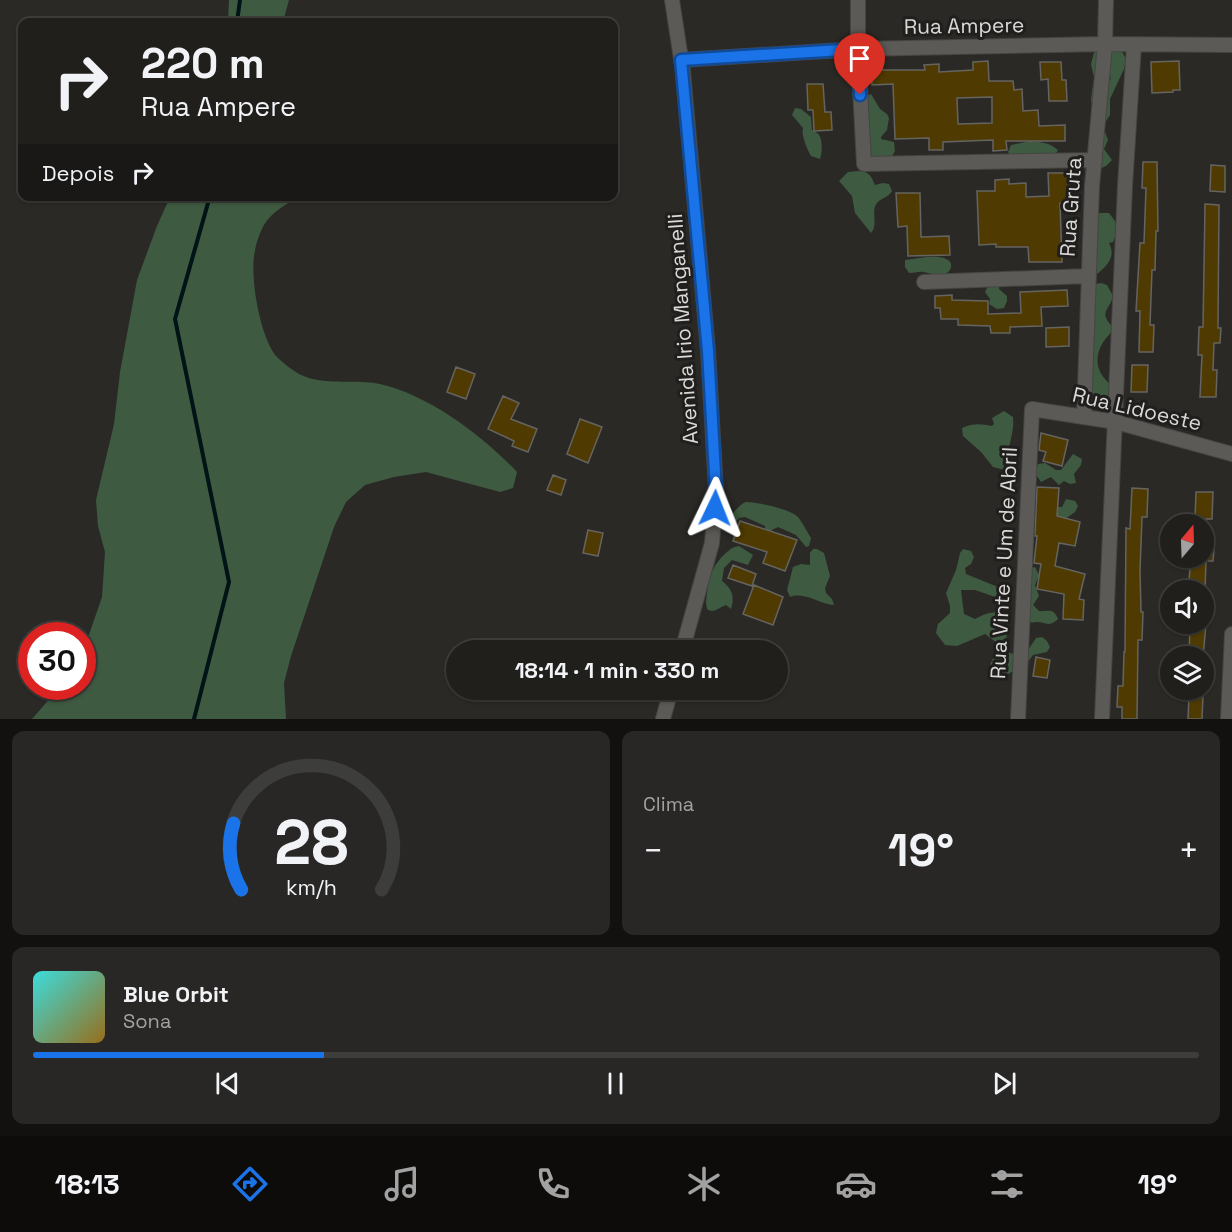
<!DOCTYPE html>
<html lang="pt">
<head>
<meta charset="utf-8">
<style>
  :root { --surface:#201f1c; --page:#282725; --text:#f1f3f6; --muted:#a2a2a3; --line:#3d3d3b; --accent:#1a73e8 }
  body { margin:0; font-family:"Space Grotesk",sans-serif; background:var(--page); color:var(--text); height:100vh; display:flex; flex-direction:column; font-size:22px; white-space:nowrap }
  * { box-sizing:border-box; margin:0 }
  p { font-size:20px; color:var(--muted) }
  .icon { flex:none; width:33px; height:33px; fill:none; stroke:currentColor; stroke-width:2; stroke-linecap:round; stroke-linejoin:round }
  .map { position:relative; height:719px; overflow:hidden }
  .panel { display:flex; flex-direction:column; gap:12px; padding:12px; background:#12110f; flex:1 }
  .panel>* { flex:none }
  .top-card { position:absolute; left:18px; top:18px; width:600px; height:183px; border-radius:12px; box-shadow:0 2px 4px #0004,0 0 0 2px var(--line); background:#201f1c; color:var(--text); overflow:hidden }
  .needle { width:39px; rotate:19deg }
  .buttons { position:absolute; left:1160px; top:514px; display:grid; gap:12px }
  .buttons a { display:grid; place-items:center; width:54px; height:54px; border-radius:50%; background:var(--surface); box-shadow:0 2px 4px #0004,0 0 0 2px var(--line); font-size:30px }
  .speed { position:absolute; left:18px; top:622px; display:flex; gap:12px; font-size:30px; font-weight:700; text-align:center }
  .speed>* { display:grid; place-content:center; width:78px; height:78px; border-radius:50%; background:var(--surface); box-shadow:0 2px 4px #0004,0 0 0 2px var(--line); line-height:1 }
  .speed .limit { border:9px solid #d22; background:#fff; color:#111 }
  .pin { position:absolute; display:grid; place-items:center; width:51px; height:51px; color:#fff; margin:-62px -26px; border-radius:50% 50% 50% 0; rotate:-45deg; box-shadow:0 0 6px #0007 }
  .pin .icon { rotate:45deg }
  .me { position:absolute; width:66px; margin:-33px; rotate:2deg; stroke-linejoin:round; filter:drop-shadow(0 0 4px #0008) }
  .turn { display:flex; align-items:center; gap:21px; height:126px; padding:0 24px; font-size:27px }
  .turn .icon { width:78px; height:78px; stroke-width:2.5 }
  .turn b { display:block; font-size:42px; line-height:51px }
  .then { display:flex; align-items:center; height:57px; padding:0 24px; background:#0003; gap:12px; font-size:22px }
  .big { font-size:45px; font-weight:800; line-height:1.1 }
  .panel .widget { flex:1; display:flex; flex-direction:column; justify-content:center; gap:9px; min-width:0; padding:0 21px; border-radius:12px; background:var(--page) }
  .panel .dial { align-items:center; gap:0 }
  .dial svg { height:156px; overflow:visible; fill:none; stroke:var(--line); stroke-width:7; stroke-linecap:round; text-anchor:middle }
  .dial text { fill:var(--text); stroke:none }
  .song { display:flex; align-items:center; gap:18px }
  .cover { width:72px; height:72px; border-radius:9px; background:linear-gradient(135deg,hsl(180 70% 55%),hsl(40 70% 35%)) }
  .played { height:6px; border-radius:3px; background:linear-gradient(90deg,var(--accent) 25%,var(--line) 25%) }
  .keys { display:flex; justify-content:space-around; direction:ltr }
  .heat { display:flex; justify-content:space-between; align-items:center; font-size:33px; direction:ltr }
  .panel .tiles { flex:1; display:grid; gap:12px; grid-template-columns:1fr 1fr }
  .widget:last-child { grid-column:span 2 }
  .trip { position:absolute; left:446px; top:640px; width:342px; height:60px; border-radius:30px; background:var(--surface); box-shadow:0 2px 4px #0004,0 0 0 2px var(--line); font-weight:800; line-height:60px; text-align:center }
  .dock { display:flex; height:96px; justify-content:space-around; align-items:center; background:#0d0c0b; color:var(--muted) }
  .dock .icon { width:42px; height:42px }
  .dock .on { color:var(--accent) }
  .dock b { font-size:27px; color:var(--text) }
  .map>svg:first-child { display:block }
  .green { fill:#3e5a40 }
  .lines { fill:none; stroke-linecap:round; stroke-linejoin:round }
  .stream { stroke:#001317; stroke-width:4 }
  .building { fill:#4f3b01; stroke:#656461; stroke-width:1.5; fill-rule:evenodd }
  .street-casing { stroke:#464543; stroke-width:16 }
  .street { stroke:#5b5a57; stroke-width:14 }
  .route-casing { stroke:#114b97; stroke-width:15 }
  .route { stroke:#1a73e8; stroke-width:10 }
  .labels { text-anchor:middle; stroke-width:6; stroke-linejoin:round; paint-order:stroke }
  .street-label { font-size:21px; fill:#dad9d7; stroke:#201f1d }
</style>
</head>
<body>
<div class="map">
<svg width="1232" height="719" viewBox="0 0 1232 719">
  <rect width="100%" height="100%" fill="#2a2926"/>
  <path class="green" d="M 229,0 L 289,0 L 283,22 L 228,22 Z
    M 1105,46 L 1120,48 L 1126,59 L 1124,69 L 1110,99 L 1110,115 L 1103,126 L 1108,140 L 1104,149 L 1112,160 L 1106,166 L 1099,169 L 1091,122 L 1093,112 L 1091,99 L 1094,78 L 1091,64 L 1095,49 L 1099,49 L 1111,81 Z
    M 871,94 L 880,109 L 887,114 L 889,118 L 887,130 L 881,137 L 881,139 L 894,142 L 895,151 L 890,160 L 874,159 L 869,156 L 863,98 Z
    M 795,108 L 801,109 L 811,117 L 812,130 C 813,130 819,134 819,135 C 823,140 822,154 820,159 L 811,156 C 807,149 801,135 803,128 L 792,115 Z
    M 1031,141 C 1041,142 1050,143 1058,150 L 1053,158 L 1012,158 L 1008,152 L 1011,145 Z
    M 859,171 C 870,172 871,176 875,185 L 883,183 L 889,184 L 892,191 C 888,198 881,198 877,203 C 870,212 879,224 871,233 L 855,213 L 852,196 L 839,181 L 848,172 Z
    M 170,197 L 299,197 C 285,205 273,211 264,225 C 260,232 256,243 255,251 C 249,275 260,338 277,357 C 282,362 292,370 299,374 C 325,387 353,378 380,384 C 429,395 483,436 517,472 L 513,488 L 500,492 L 426,472 L 394,477 L 365,485 L 346,502 L 334,527 L 291,656 L 284,683 L 286,719 L 32,719 L 60,687 L 82,687 L 83,652 L 102,597 L 105,552 L 98,526 L 96,500 L 114,424 L 120,372 L 137,280 L 157,226 Z
    M 1100,213 L 1109,213 L 1115,221 L 1118,231 L 1113,242 L 1109,243 C 1116,257 1108,265 1097,274 L 1092,271 L 1094,216 Z
    M 927,257 C 933,257 940,256 946,259 C 956,263 950,274 942,275 C 935,276 930,273 923,272 C 919,271 914,273 909,273 L 905,267 L 905,260 Z
    M 990,281 L 999,285 L 999,289 L 1007,296 L 1007,301 L 1004,308 L 997,309 L 989,304 L 990,299 L 985,292 Z
    M 1101,283 L 1107,285 L 1113,296 C 1109,311 1098,313 1113,327 C 1111,335 1105,338 1102,344 C 1093,361 1098,374 1111,385 C 1111,395 1109,399 1101,404 L 1091,400 L 1084,314 C 1076,301 1084,296 1092,285 Z
    M 1004,411 L 1013,417 C 1015,433 1006,452 1005,470 L 993,467 L 981,452 L 963,436 L 962,428 C 973,423 981,424 992,426 L 994,424 L 992,418 Z
    M 1073,454 L 1082,459 L 1081,465 L 1074,474 L 1076,483 L 1070,484 L 1064,481 L 1059,485 L 1051,477 L 1041,482 L 1035,473 L 1038,464 L 1045,463 L 1056,470 L 1061,470 Z
    M 1066,499 L 1075,501 L 1078,506 L 1075,512 L 1061,522 L 1052,512 L 1057,507 L 1062,507 Z
    M 746,502 C 757,502 790,509 798,517 C 803,523 807,532 811,538 L 809,546 L 806,547 L 796,535 L 778,527 L 766,533 L 765,526 L 745,517 L 739,518 L 735,523 L 729,525 L 727,522 C 732,515 738,505 746,502 Z
    M 739,546 L 753,555 L 748,565 L 732,560 L 724,568 L 722,581 C 732,589 735,596 731,609 L 726,605 C 718,608 714,614 707,609 L 706,603 C 708,581 710,567 727,552 C 732,548 733,547 739,546 Z
    M 813,549 L 817,549 L 824,553 L 830,576 L 825,588 L 826,593 L 832,599 L 834,605 C 819,604 805,591 790,597 L 787,590 L 793,567 L 801,564 L 810,565 L 810,553 Z
    M 963,549 L 971,551 L 974,557 L 971,564 L 965,568 L 966,574 L 998,587 L 1002,591 L 1001,595 L 995,597 L 975,590 L 961,590 L 964,614 L 975,619 C 985,614 997,608 1004,618 L 1004,629 L 1007,636 L 1003,643 L 997,643 L 985,634 L 957,646 L 945,645 L 936,633 L 938,624 L 950,613 L 950,606 L 946,593 L 956,570 L 960,553 Z
    M 1035,567 L 1039,575 L 1035,585 L 1039,596 L 1033,605 L 1039,611 C 1049,612 1053,607 1058,619 C 1050,627 1047,623 1039,622 C 1031,622 1030,624 1023,620 L 1031,568 Z
    M 1042,637 L 1047,641 L 1050,647 L 1047,652 L 1033,655 L 1027,663 L 1005,676 C 998,673 993,671 990,664 L 995,655 L 1003,651 L 1014,654 L 1028,650 L 1036,638 Z"/>
  <g class="lines">
    <path class="stream" d="M 237,22 L 240,0
      M 194,719 L 229,582 L 175,319 L 210,196"/>
  </g>
  <path class="building" d="M 988,61 L 989,81 L 1013,81 L 1014,90 L 1022,89 L 1023,111 L 1038,110 L 1039,126 L 1065,125 L 1065,141 L 1006,141 L 1007,150 L 993,151 L 993,140 L 943,142 L 943,150 L 929,150 L 929,138 L 895,139 L 893,84 L 872,85 L 871,70 L 925,70 L 924,65 L 939,64 L 939,72 L 973,70 L 973,62 ZM 992,97 L 992,123 L 958,124 L 957,98 Z
    M 1179,61 L 1180,90 L 1173,90 L 1173,92 L 1152,93 L 1151,62 Z
    M 1040,62 L 1061,62 L 1062,80 L 1066,80 L 1067,101 L 1049,101 L 1048,79 L 1041,80 Z
    M 807,84 L 823,84 L 825,112 L 831,112 L 832,130 L 814,131 L 813,110 L 808,110 Z
    M 1143,162 L 1157,162 L 1158,231 L 1156,231 L 1155,270 L 1152,270 L 1150,325 L 1154,325 L 1153,352 L 1139,352 L 1140,311 L 1136,311 L 1140,243 L 1144,243 L 1146,188 L 1142,188 Z
    M 1211,165 L 1225,166 L 1225,192 L 1210,191 Z
    M 1048,173 L 1068,173 L 1070,203 L 1060,203 L 1062,262 L 1029,262 L 1028,247 L 996,247 L 996,244 L 979,245 L 977,191 L 995,191 L 995,180 L 1009,179 L 1009,184 L 1026,183 L 1026,197 L 1049,196 Z
    M 896,193 L 920,193 L 921,237 L 949,236 L 950,255 L 908,256 L 907,226 L 898,227 Z
    M 1205,204 L 1219,205 L 1218,328 L 1221,328 L 1220,343 L 1214,343 L 1213,370 L 1217,370 L 1216,397 L 1200,397 L 1202,355 L 1198,355 L 1199,327 L 1203,327 Z
    M 1067,290 L 1068,306 L 1041,307 L 1042,326 L 1010,327 L 1010,333 L 991,333 L 990,326 L 958,325 L 958,319 L 941,319 L 940,308 L 935,308 L 935,296 L 952,295 L 952,300 L 988,301 L 988,314 L 1021,313 L 1020,292 Z
    M 1069,327 L 1069,346 L 1046,347 L 1046,328 Z
    M 1132,365 L 1148,365 L 1147,392 L 1131,392 Z
    M 456,367 L 475,374 L 466,399 L 447,392 Z
    M 503,396 L 519,403 L 511,419 L 537,429 L 528,452 L 512,446 L 514,441 L 488,429 Z
    M 580,419 L 602,427 L 588,463 L 567,454 Z
    M 1041,433 L 1068,440 L 1062,466 L 1043,461 L 1046,452 L 1039,450 Z
    M 553,475 L 566,480 L 561,495 L 547,490 Z
    M 1037,487 L 1059,488 L 1057,516 L 1080,522 L 1075,546 L 1059,543 L 1055,566 L 1085,574 L 1079,599 L 1084,600 L 1083,620 L 1063,619 L 1064,594 L 1037,589 L 1041,564 L 1034,563 L 1037,536 L 1035,536 Z
    M 1132,488 L 1148,489 L 1147,517 L 1142,517 L 1140,571 L 1141,612 L 1143,612 L 1142,640 L 1138,640 L 1137,719 L 1122,719 L 1122,707 L 1117,707 L 1118,686 L 1123,686 L 1124,652 L 1125,652 L 1126,528 L 1130,529 Z
    M 1196,492 L 1213,492 L 1212,519 L 1195,519 Z
    M 740,521 L 797,540 L 785,571 L 763,563 L 767,552 L 733,541 Z
    M 588,530 L 603,533 L 598,556 L 583,553 Z
    M 1203,549 L 1214,550 L 1213,561 L 1206,561 L 1205,591 L 1188,591 L 1191,558 L 1203,558 Z
    M 733,565 L 756,574 L 752,586 L 728,578 Z
    M 754,585 L 783,597 L 773,625 L 743,614 Z
    M 1190,624 L 1206,624 L 1203,657 L 1189,657 Z
    M 1036,657 L 1050,660 L 1047,678 L 1033,676 Z
    M 1189,695 L 1203,695 L 1202,719 L 1188,719 Z"/>
  <g class="lines">
    <g class="street-casing">
      <path id="street" d="M 672,0 L 683,72 L 708,351 L 716,491 L 712,543 L 682,651
        M 858,0 L 858,49 L 864,164 L 1095,160
        M 681,60 L 858,49 L 1105,44 L 1232,45
        M 924,282 L 1088,276
        M 1084,416 L 1092,186 L 1105,44 L 1106,0
        M 663,719 L 671,690
        M 1018,719 L 1032,409 L 1116,422 L 1232,454
        M 1102,719 L 1125,186 L 1134,45
        M 1228,719 L 1232,634"/>
    </g>
    <use href="#street" class="street"/>
  </g>
  <g class="lines">
    <g class="route-casing">
      <path id="route" d="M 715,508 L 716,491 L 708,351 L 681,60 L 858,49 L 860,95"/>
    </g>
    <use href="#route" class="route"/>
  </g>
  <g class="labels">
    <g class="street-label">
      <text transform="translate(964 26) rotate(-1)" y="7">Rua Ampere</text>
      <text transform="translate(1071 207) rotate(-86)" y="7">Rua Gruta</text>
      <text transform="translate(683 329) rotate(-94)" y="7">Avenida Irio Manganelli</text>
      <text transform="translate(1137 409) rotate(13)" y="7">Rua Lidoeste</text>
      <text transform="translate(1004 563) rotate(-87)" y="7">Rua Vinte e Um de Abril</text>
    </g>
  </g>
</svg>
<div class="buttons">
<a><svg class="needle" viewBox="-14 -14 28 28"><path d="M0-13l5 13h-10z" fill="#e53935"/><path d="M0 13l5-13h-10z" fill="#a2a2a3"/></svg></a>
<a><svg class="icon" aria-label="sound" viewBox="0 0 24 24"><path d="M4 9h4l5-4v14l-5-4H4zM17 9q2 3 0 6"/></svg></a>
<a><svg class="icon" aria-label="layers" viewBox="0 0 24 24"><path d="M12 4l9 5-9 5-9-5zM3 14l9 5 9-5"/></svg></a>
</div>
<div class="speed"><div class="limit">30</div></div>
<div class="pin" style="left:860px;top:95px;background:#d93025"><svg class="icon" aria-label="arrive" viewBox="0 0 24 24"><path d="M6 21V4h12l-3 4 3 4H6"/></svg></div>
<svg class="me" style="left:715px;top:508px" viewBox="-20 -20 40 40"><path d="M0-17L14 15 0 8-14 15z" fill="#1a73e8" stroke="#fff" stroke-width="4"/></svg>
<div class="trip">18:14 · 1 min · 330 m</div>
<div class="top-card">
<div class="turn"><svg class="icon" aria-label="right" viewBox="0 0 24 24"><path d="M7 20v-9h11M14 6l5 5-5 5"/></svg><div><b>220 m</b>Rua Ampere</div></div>
<div class="then">Depois<svg class="icon" aria-label="right" viewBox="0 0 24 24"><path d="M7 20v-9h11M14 6l5 5-5 5"/></svg></div>
</div>
</div>
<section class="panel">
<div class="tiles">
<div class="widget dial"><svg viewBox="0 0 100 80">
<path d="M14 69A42 42 0 1 1 86 69"/>
<path d="M14 69A42 42 0 0 1 10 35" stroke="#1a73e8"/>
<text x="50" y="56" font-size="32" font-weight="700">28</text>
<text x="50" y="72" font-size="11">km/h</text>
</svg></div>
<div class="widget"><p>Clima</p>
<div class="heat"><a>−</a><b class="big">19°</b><a>+</a></div>
</div>
<div class="widget">
<div class="song"><i class="cover"></i><div><b>Blue Orbit</b><p>Sona</p></div></div>
<div class="played"></div>
<div class="keys"><svg class="icon" aria-label="previous" viewBox="0 0 24 24"><path d="M18 5L8 12l10 7zM5 5v14"/></svg><svg class="icon" aria-label="pause" viewBox="0 0 24 24"><path d="M8 5v14M16 5v14"/></svg><svg class="icon" aria-label="next" viewBox="0 0 24 24"><path d="M6 5l10 7-10 7zM19 5v14"/></svg></div>
</div>
</div>
</section>
<nav class="dock">
<b>18:13</b>
<svg class="icon on" aria-label="directions" viewBox="0 0 24 24"><path d="M12 3l9 9-9 9-9-9zM9 14v-3h6M13 9l2 2-2 2"/></svg>
<svg class="icon" aria-label="music" viewBox="0 0 24 24"><path d="M9 18V5l10-2v13"/><circle cx="6" cy="18" r="3"/><circle cx="16" cy="16" r="3"/></svg>
<svg class="icon" aria-label="phone" viewBox="0 0 24 24"><path d="M5 4h4l2 5-3 2q2 4 5 5l2-3 5 2v4C11 20 4 13 5 4z"/></svg>
<svg class="icon" aria-label="climate" viewBox="0 0 24 24"><path d="M12 3v18M4 7l16 10M4 17L20 7"/></svg>
<svg class="icon" aria-label="car" viewBox="0 0 24 24"><path d="M5 17H2v-5l4-1 3-4h7l3 4 3 1v5h-3M9 17h6M6 11h13"/><circle cx="7" cy="17" r="2"/><circle cx="17" cy="17" r="2"/></svg>
<svg class="icon" aria-label="filters" viewBox="0 0 24 24"><path d="M4 7h16M4 17h16"/><circle cx="9" cy="7" r="2"/><circle cx="15" cy="17" r="2"/></svg>
<b>19°</b>
</nav>
</body>
</html>
